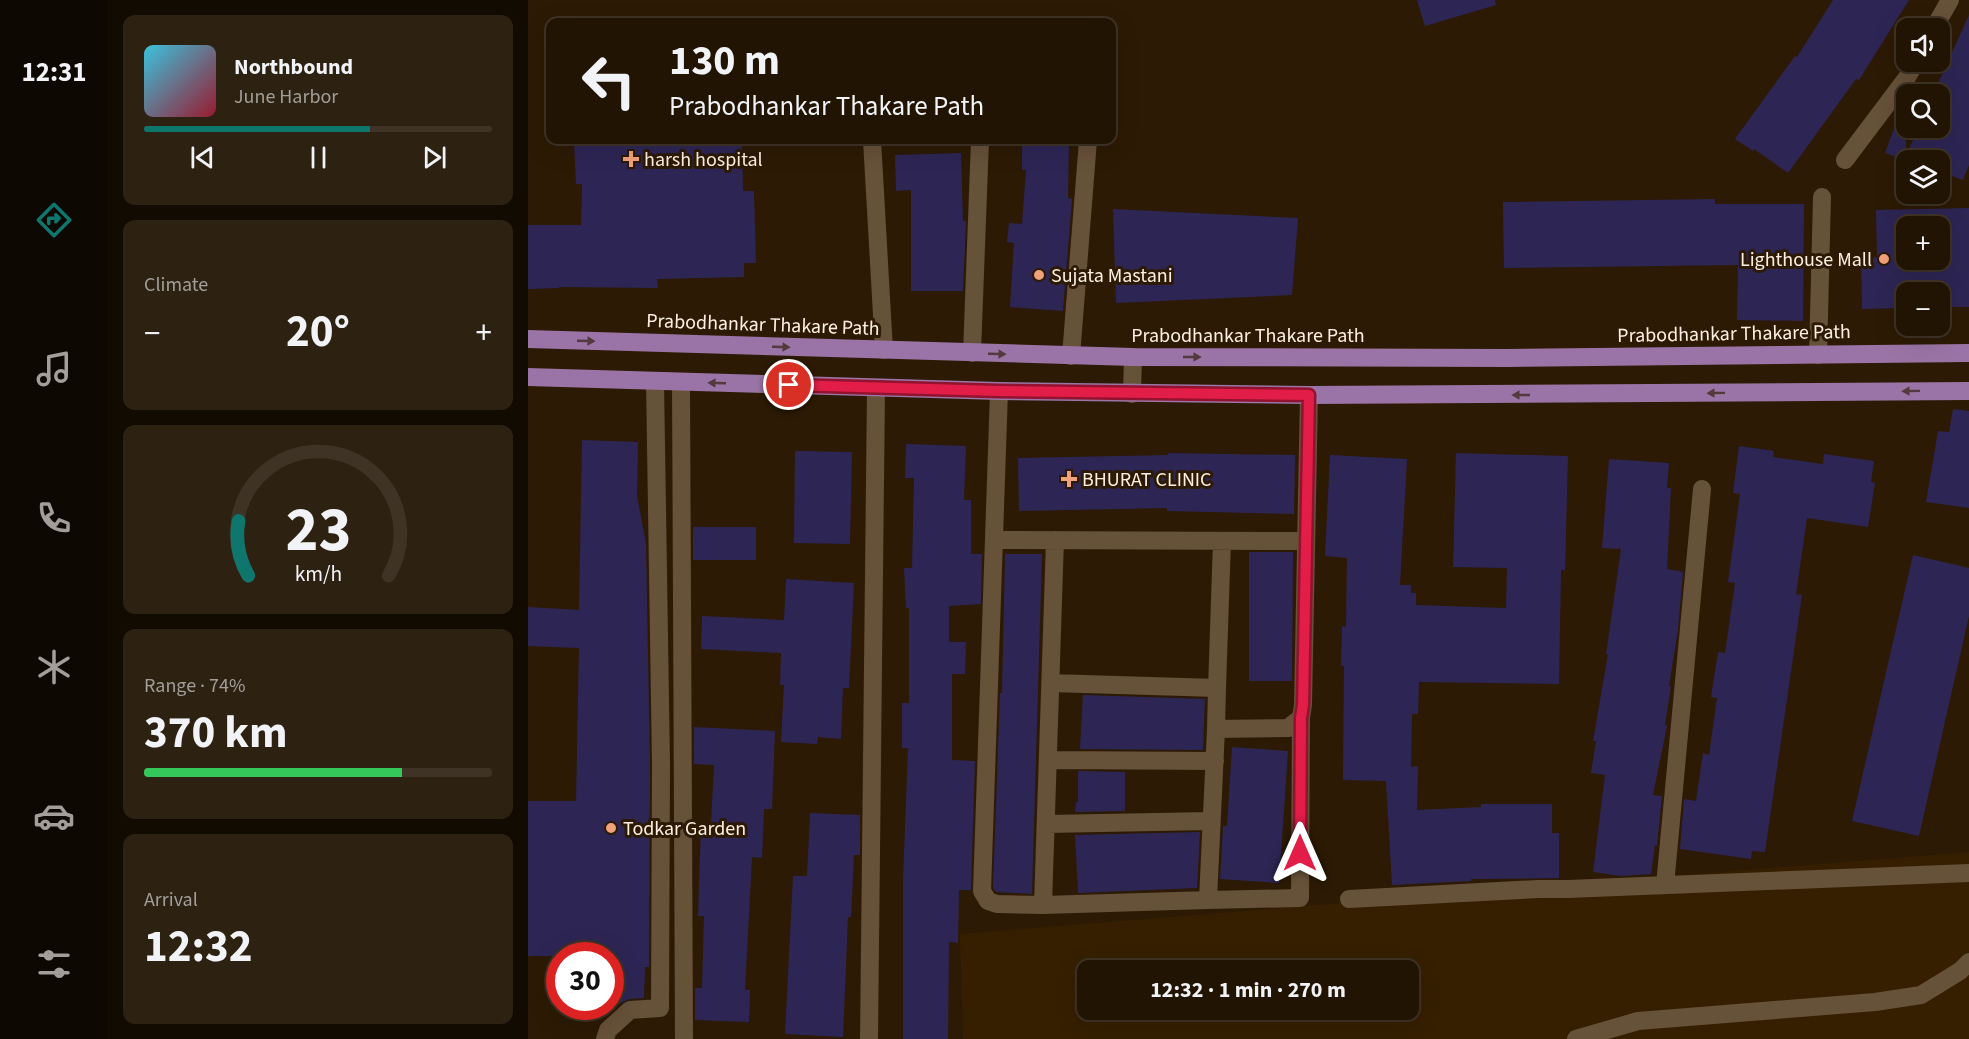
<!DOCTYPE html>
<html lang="en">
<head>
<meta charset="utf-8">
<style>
  :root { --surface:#211403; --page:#2d2112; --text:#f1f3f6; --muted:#a29e9a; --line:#3e3325; --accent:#0f766e }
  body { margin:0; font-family:"Source Sans 3",sans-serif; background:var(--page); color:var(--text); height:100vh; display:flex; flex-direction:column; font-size:22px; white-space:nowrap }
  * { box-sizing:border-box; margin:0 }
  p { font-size:20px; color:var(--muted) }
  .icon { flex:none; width:33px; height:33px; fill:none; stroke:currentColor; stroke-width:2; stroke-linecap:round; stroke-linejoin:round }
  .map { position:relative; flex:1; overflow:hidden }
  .drawer { display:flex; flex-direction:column; gap:15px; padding:15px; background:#120b02; width:420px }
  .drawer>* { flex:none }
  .guide { position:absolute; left:18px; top:18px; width:570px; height:126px; border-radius:12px; box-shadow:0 6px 24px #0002,0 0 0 2px var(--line); background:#211403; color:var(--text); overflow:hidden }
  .buttons { position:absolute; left:1368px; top:18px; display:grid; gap:12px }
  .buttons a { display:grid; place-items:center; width:54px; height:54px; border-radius:12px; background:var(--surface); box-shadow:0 6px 24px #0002,0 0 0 2px var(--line); font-size:30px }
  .speed { position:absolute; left:18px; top:942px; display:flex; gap:12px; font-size:30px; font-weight:700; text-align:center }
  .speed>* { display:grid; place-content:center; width:78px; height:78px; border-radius:50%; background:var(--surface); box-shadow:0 6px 24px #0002,0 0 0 2px var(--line); line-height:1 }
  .speed .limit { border:9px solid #d22; background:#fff; color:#111 }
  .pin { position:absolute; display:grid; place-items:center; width:51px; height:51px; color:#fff; margin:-26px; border:3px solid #fff; border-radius:50%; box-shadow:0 2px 6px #0007 }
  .me { position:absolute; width:66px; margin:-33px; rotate:0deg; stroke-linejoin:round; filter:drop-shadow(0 0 4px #0008) }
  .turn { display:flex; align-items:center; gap:21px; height:126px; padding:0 24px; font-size:27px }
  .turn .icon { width:78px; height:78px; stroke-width:2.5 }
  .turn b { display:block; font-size:42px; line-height:51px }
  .big { font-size:45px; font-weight:700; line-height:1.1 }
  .drawer .tile { flex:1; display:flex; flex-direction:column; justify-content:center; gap:9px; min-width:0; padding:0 21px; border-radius:12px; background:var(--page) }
  .drawer .dial { align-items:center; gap:0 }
  .dial svg { height:156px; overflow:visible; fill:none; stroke:var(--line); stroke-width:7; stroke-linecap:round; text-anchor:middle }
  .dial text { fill:var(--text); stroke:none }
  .song { display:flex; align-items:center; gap:18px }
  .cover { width:72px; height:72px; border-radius:9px; background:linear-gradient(135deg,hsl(190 70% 55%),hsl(350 70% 35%)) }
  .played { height:6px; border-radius:3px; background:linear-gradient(90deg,var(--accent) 65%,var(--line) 65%) }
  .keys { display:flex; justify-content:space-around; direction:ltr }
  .heat { display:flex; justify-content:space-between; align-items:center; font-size:33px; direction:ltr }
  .charge { height:9px; border-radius:4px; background:linear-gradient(90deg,#34c759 74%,var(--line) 0) }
  .trip { position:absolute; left:549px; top:960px; width:342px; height:60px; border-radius:12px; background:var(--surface); box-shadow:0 6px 24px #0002,0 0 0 2px var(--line); font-weight:700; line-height:60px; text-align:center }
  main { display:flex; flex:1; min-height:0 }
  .menu { display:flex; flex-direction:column; width:108px; justify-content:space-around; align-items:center; background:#0d0801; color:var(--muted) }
  .menu .icon { width:42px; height:42px }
  .menu .on { color:var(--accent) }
  .menu b { font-size:27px; color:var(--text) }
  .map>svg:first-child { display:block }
  .built { fill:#361f01; fill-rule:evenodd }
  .building { fill:#2d2654; fill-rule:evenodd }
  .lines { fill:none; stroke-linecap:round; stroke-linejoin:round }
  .minor { stroke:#665139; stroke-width:18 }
  .major { stroke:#9a74a6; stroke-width:18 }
  .oneway { fill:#523a3d }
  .route-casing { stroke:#92132f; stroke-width:15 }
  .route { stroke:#e11d48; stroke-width:10 }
  .poi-dot { fill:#f0a27a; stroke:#2c1a04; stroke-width:2 }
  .labels { text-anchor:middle; stroke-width:6; stroke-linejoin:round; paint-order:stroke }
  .poi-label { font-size:20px; fill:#fdf0e3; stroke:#2c1a04; text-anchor:start }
  .street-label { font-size:20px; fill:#fdf0e3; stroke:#2c1a04 }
</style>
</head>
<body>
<main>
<nav class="menu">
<b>12:31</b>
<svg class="icon on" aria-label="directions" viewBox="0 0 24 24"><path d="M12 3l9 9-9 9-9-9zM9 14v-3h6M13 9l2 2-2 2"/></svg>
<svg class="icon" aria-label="music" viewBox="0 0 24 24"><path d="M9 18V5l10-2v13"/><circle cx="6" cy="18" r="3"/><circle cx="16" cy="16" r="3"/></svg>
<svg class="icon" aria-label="phone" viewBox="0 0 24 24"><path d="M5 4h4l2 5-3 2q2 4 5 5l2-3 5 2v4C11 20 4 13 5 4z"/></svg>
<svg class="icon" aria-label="climate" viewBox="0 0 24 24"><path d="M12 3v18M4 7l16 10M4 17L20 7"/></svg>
<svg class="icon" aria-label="car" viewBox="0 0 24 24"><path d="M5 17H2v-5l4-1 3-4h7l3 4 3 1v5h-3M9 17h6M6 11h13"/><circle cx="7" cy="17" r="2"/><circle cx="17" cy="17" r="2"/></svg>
<svg class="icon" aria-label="filters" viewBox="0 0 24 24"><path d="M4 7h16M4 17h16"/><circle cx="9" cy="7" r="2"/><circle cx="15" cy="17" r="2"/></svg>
</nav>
<section class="drawer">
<div class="tile">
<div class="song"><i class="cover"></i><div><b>Northbound</b><p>June Harbor</p></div></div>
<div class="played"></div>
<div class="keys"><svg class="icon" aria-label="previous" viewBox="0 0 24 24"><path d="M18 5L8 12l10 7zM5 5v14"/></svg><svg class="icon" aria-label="pause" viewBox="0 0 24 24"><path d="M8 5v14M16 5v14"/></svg><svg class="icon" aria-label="next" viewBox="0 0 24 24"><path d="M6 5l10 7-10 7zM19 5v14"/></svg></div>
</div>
<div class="tile"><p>Climate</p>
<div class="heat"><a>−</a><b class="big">20°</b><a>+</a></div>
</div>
<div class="tile dial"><svg viewBox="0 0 100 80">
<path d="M14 69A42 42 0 1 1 86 69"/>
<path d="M14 69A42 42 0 0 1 9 41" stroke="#0f766e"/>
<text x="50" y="56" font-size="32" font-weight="700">23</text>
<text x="50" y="72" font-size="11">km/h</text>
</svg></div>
<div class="tile"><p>Range · 74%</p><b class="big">370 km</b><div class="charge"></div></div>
<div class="tile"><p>Arrival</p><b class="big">12:32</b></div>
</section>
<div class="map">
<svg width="1441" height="1039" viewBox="0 0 1441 1039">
  <rect width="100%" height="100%" fill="#2c1a04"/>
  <path class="built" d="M 1441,852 L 1441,1039 L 435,1039 L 432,934 ZM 560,970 L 880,970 L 880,1010 L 560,1010 Z"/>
  <path class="building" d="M 889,0 L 967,0 L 968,5 L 897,26 Z
    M 1305,0 L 1381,0 L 1331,80 L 1328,79 L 1260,173 L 1226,149 L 1225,151 L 1207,139 L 1267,56 L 1269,57 Z
    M 1441,15 L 1441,165 L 1435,180 L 1412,172 L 1412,160 L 1376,160 L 1357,153 L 1376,101 L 1378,101 L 1378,155 L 1391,128 L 1412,128 L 1412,94 L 1405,94 Z
    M 46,140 L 214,140 L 215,191 L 226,191 L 228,263 L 216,263 L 216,277 L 129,279 L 130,288 L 31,287 L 31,288 L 0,289 L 0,225 L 53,225 L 54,184 L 48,184 Z
    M 494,140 L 541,140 L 540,198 L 544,199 L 535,311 L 482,307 L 486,243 L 479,242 L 481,223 L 494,224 L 498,170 L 494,170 Z
    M 433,153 L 435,221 L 438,221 L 435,291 L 383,291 L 383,190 L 368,191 L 367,155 Z
    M 1187,199 L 1187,204 L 1276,204 L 1275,321 L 1209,320 L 1210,265 L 976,268 L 975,202 Z
    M 1441,208 L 1441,307 L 1412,307 L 1412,292 L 1378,292 L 1378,308 L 1334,309 L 1333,258 L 1349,257 L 1348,210 ZM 1378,226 L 1412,226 L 1412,260 L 1378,260 Z
    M 585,209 L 770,218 L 764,295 L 588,303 Z
    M 1425,409 L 1441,411 L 1441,508 L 1398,502 L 1410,431 L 1421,432 Z
    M 54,440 L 110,442 L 109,496 L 118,543 L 122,764 L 121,967 L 117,967 L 116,998 L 101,999 L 91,1004 L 82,1004 L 82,956 L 0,956 L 0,801 L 48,801 L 51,648 L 0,646 L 0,607 L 51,610 Z
    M 378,444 L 438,446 L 436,500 L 443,500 L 443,554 L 454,554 L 453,604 L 421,606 L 421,642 L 438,642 L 437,674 L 424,674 L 424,760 L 447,761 L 443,890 L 431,890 L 430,943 L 421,942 L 420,1039 L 375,1039 L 375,880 L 380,748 L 374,748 L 374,703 L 381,703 L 381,608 L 378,608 L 376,568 L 384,568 L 386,478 L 377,478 Z
    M 1211,446 L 1246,451 L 1245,457 L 1295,464 L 1296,454 L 1346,461 L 1343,482 L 1347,483 L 1340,527 L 1279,518 L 1268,594 L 1274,595 L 1237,852 L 1224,851 L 1223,859 L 1152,849 L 1156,799 L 1168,801 L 1175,753 L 1181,755 L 1189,698 L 1183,697 L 1190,652 L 1197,653 L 1207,583 L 1200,582 L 1212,494 L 1205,493 Z
    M 267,451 L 324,452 L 322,544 L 266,543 Z
    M 640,453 L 767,455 L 766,514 L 639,511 L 639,508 L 491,511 L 490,458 L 640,455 Z
    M 928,453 L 1040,456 L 1037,570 L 1033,570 L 1031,684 L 891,682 L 890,714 L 884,714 L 883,767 L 890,766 L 889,810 L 953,807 L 953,804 L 1024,804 L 1024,833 L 1031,833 L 1031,878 L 943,879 L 943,881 L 864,885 L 858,781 L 815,780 L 816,666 L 813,666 L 814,626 L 818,627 L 819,558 L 797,556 L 802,455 L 879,459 L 872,585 L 883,585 L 883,593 L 888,593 L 888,605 L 978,608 L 979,568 L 925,567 Z
    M 1081,459 L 1141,463 L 1139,488 L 1143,488 L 1139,569 L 1155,572 L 1150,630 L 1141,686 L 1143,686 L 1137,725 L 1139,726 L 1125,795 L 1134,796 L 1129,846 L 1127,845 L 1123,874 L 1093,876 L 1065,872 L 1077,775 L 1063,773 L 1068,741 L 1065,741 L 1080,654 L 1078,654 L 1093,549 L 1074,548 Z
    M 165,527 L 228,527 L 228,560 L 165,560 Z
    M 721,552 L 765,552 L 764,681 L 721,681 Z
    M 477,554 L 514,554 L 504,894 L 468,892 L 465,888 L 472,693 L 474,693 Z
    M 1385,555 L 1441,568 L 1441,616 L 1391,836 L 1324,821 Z
    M 258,579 L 326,583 L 321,688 L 315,688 L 313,739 L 290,737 L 289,744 L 253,742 L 256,685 L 252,685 L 253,653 L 173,649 L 174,616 L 256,620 Z
    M 555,695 L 677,699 L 675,750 L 552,749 Z
    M 166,727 L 247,731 L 244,809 L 236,809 L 234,858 L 224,857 L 217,990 L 222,990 L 221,1022 L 167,1020 L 167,988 L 174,988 L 176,916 L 170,916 L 173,824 L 183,824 L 186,765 L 166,764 Z
    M 704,747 L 760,751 L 751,883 L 692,879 L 695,826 L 699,826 Z
    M 550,771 L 597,772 L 597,811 L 547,812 L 548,802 L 550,802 Z
    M 282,813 L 332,815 L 332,855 L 326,855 L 323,917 L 320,917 L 315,1037 L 257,1034 L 265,876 L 279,876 Z
    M 672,832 L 669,888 L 550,893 L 547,835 Z"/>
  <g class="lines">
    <path class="minor" d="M 1406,28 L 1422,0
      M 344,140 L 356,350
      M 1317,160 L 1378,79 L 1388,62
      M 444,353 L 452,140
      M 1290,355 L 1294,197
      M 543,356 L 560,140
      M 153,382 L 156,1039
      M 471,391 L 454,891 L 460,901 L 469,904 L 515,905 L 680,900 L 688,729 L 760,728 L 773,718 L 775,705 L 781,395
      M 604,394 L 605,357
      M 466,540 L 777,541
      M 523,683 L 689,688 L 688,729
      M 689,688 L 694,541
      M 520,760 L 687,761
      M 518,824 L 683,821
      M 1137,885 L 1174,489
      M 821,899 L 1010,889 L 1040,889 L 1441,873
      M 680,900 L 772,898 L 773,718
      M 515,905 L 527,540
      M 77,1039 L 80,1030 L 102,1010 L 132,1008 L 133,764 L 127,381
      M 341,1039 L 348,388
      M 1048,1039 L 1110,1021 L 1347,1002 L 1393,995 L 1432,971 L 1441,962"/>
    <path class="major" d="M 0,339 L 605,357 L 979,358 L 1441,353
      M 0,377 L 471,391 L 781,395 L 1441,391"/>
  </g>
  <defs><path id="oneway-solid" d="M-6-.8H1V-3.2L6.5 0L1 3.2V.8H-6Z" transform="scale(1.5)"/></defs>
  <g class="oneway">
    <use href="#oneway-solid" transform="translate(58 341) rotate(2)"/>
    <use href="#oneway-solid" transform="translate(253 347) rotate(2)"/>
    <use href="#oneway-solid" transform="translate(469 354) rotate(2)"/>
    <use href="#oneway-solid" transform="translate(664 357)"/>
    <use href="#oneway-solid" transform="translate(189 383) rotate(-178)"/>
    <use href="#oneway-solid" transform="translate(1383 391) rotate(179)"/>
    <use href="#oneway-solid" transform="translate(1188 393) rotate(179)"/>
    <use href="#oneway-solid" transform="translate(993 395) rotate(180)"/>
  </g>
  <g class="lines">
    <g class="route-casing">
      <path id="route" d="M 261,385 L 471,391 L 781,395 L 775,705 L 773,718 L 772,853"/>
    </g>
    <use href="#route" class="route"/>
  </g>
  <g class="poi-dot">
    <path d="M100 150h6v6h6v6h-6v6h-6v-6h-6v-6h6z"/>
    <circle cx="1356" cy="259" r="6"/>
    <circle cx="511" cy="275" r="6"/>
    <path d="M538 470h6v6h6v6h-6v6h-6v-6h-6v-6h6z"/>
    <circle cx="83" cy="828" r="6"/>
  </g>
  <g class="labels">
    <g class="poi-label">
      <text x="116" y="166">harsh hospital</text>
      <text x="1344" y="266" text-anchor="end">Lighthouse Mall</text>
      <text x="523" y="282">Sujata Mastani</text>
      <text x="554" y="486">BHURAT CLINIC</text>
      <text x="95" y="835">Todkar Garden</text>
    </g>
    <g class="street-label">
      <text transform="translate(235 324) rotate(2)" y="7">Prabodhankar Thakare Path</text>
      <text transform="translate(1206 333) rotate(-1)" y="7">Prabodhankar Thakare Path</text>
      <text x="720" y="342">Prabodhankar Thakare Path</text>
    </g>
  </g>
</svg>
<div class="buttons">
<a><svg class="icon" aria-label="sound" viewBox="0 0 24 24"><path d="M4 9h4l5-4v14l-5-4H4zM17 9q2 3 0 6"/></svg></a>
<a><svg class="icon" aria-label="search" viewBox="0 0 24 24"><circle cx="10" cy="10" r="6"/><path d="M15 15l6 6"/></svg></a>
<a><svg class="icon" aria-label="layers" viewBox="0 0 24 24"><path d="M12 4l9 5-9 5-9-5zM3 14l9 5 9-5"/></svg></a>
<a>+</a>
<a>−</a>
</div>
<div class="speed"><div class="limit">30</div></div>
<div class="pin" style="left:261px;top:385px;background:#d93025"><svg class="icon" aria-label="arrive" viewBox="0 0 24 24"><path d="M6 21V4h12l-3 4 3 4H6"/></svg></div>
<svg class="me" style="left:772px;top:853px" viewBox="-20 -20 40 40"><path d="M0-17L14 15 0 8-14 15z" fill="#e11d48" stroke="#fff" stroke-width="4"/></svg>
<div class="trip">12:32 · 1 min · 270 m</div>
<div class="guide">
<div class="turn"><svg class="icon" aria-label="left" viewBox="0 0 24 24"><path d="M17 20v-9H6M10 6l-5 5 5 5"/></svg><div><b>130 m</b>Prabodhankar Thakare Path</div></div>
</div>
</div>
</main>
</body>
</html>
